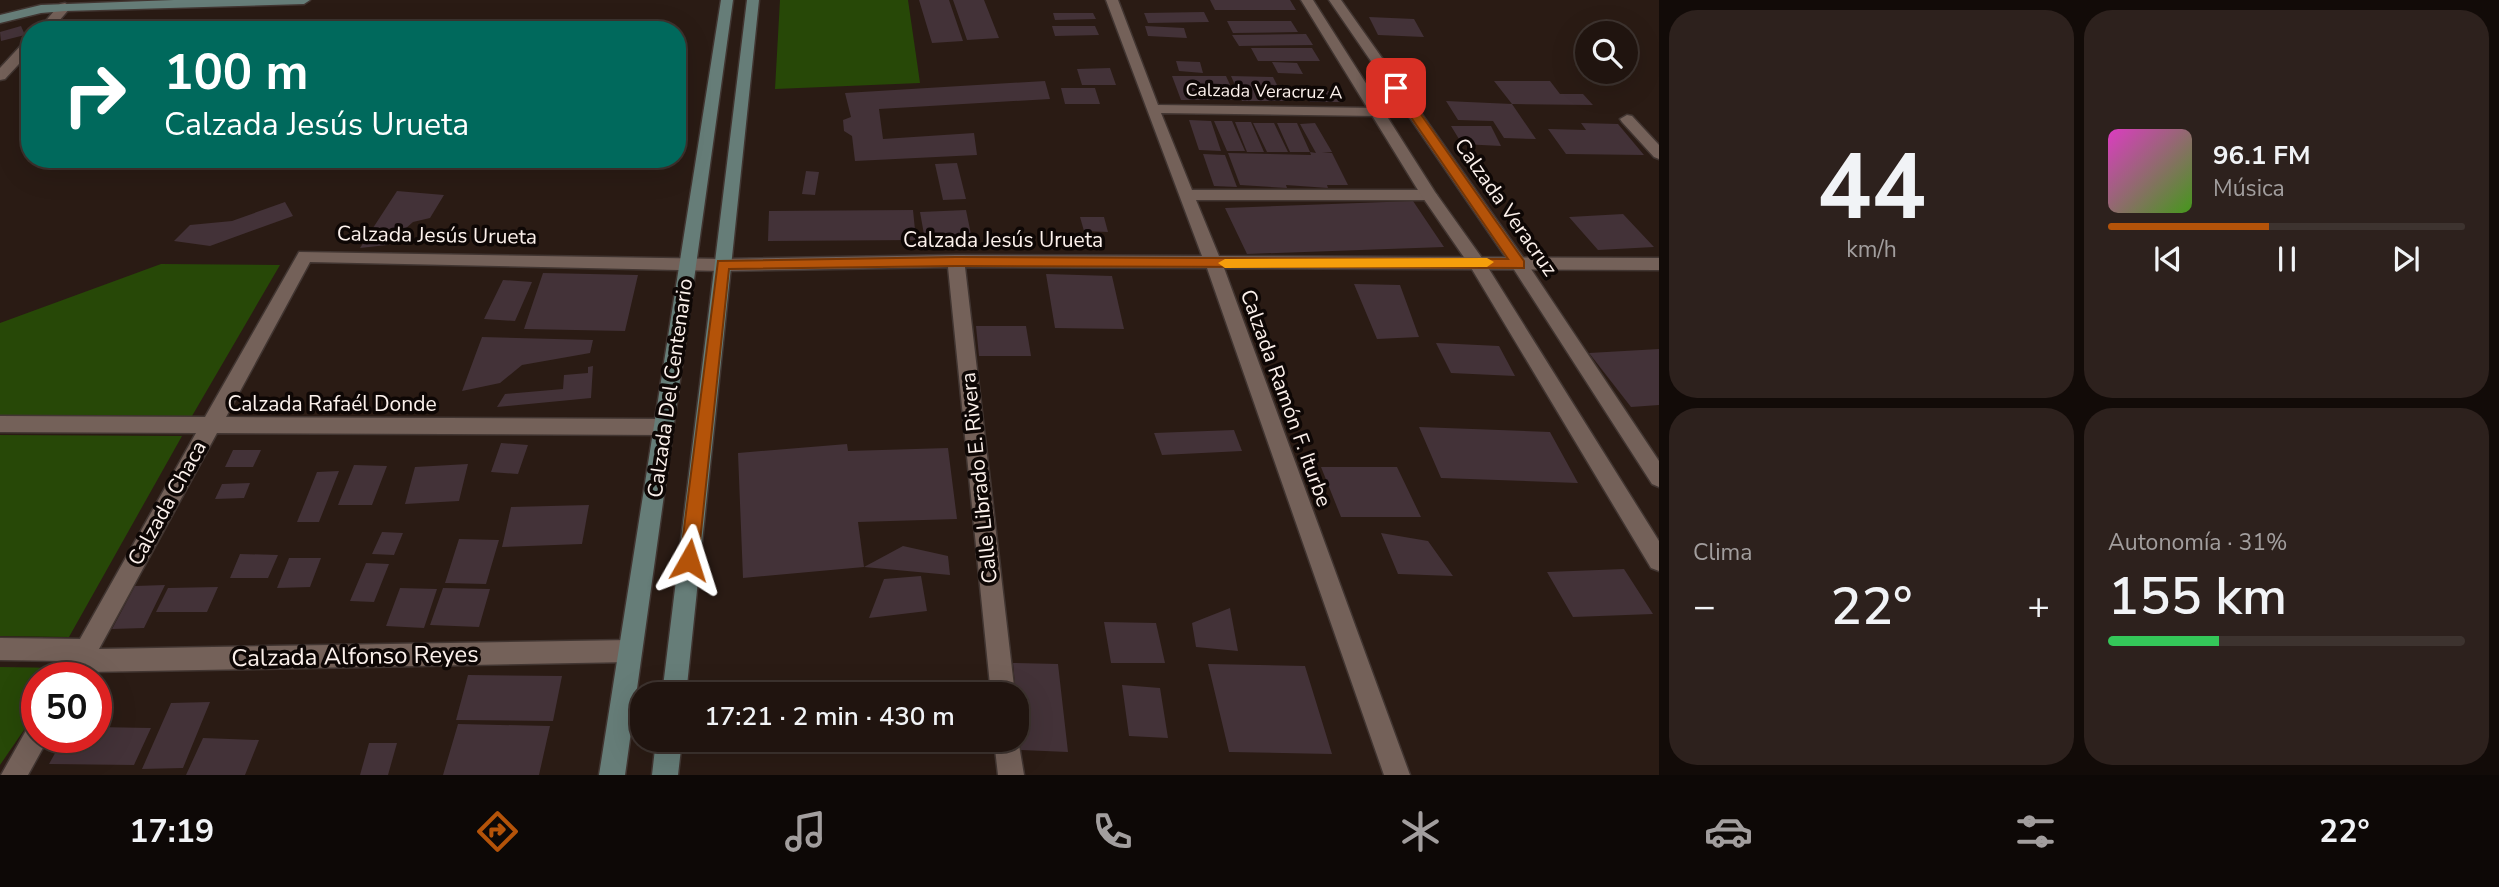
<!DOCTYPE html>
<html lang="es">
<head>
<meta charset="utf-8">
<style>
  :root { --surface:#20140f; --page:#2d211d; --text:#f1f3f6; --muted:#a29e9e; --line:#3d332f; --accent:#b45309 }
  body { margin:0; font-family:"Nunito Sans",sans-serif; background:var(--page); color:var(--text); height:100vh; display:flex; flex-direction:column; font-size:26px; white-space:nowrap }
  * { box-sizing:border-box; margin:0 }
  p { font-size:23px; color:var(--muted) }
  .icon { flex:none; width:38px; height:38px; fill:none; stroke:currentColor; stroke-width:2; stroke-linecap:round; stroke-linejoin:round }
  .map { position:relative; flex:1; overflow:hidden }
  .side { display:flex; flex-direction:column; gap:10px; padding:10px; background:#120b08; width:840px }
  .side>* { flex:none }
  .banner { position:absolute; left:21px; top:21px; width:665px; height:147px; border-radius:28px; box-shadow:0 7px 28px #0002,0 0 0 2px var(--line); background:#00695c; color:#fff; overflow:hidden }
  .controls { position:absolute; left:1575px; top:21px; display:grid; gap:14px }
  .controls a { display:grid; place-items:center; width:63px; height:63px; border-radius:50%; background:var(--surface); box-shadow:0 7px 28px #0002,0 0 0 2px var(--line); font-size:35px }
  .speed { position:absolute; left:21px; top:662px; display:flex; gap:14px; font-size:35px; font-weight:700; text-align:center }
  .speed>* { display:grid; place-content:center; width:91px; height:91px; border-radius:50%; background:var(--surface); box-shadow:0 7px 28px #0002,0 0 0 2px var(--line); line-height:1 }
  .speed .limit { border:10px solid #d22; background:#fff; color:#111 }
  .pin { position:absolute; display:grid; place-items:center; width:60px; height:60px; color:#fff; margin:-30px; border-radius:14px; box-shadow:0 4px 10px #0006 }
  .me { position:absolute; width:77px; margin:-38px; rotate:6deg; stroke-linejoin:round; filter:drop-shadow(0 0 5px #0008) }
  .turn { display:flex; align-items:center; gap:24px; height:147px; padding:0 28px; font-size:32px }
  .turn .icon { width:91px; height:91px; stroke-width:2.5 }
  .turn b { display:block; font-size:49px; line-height:60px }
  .big { font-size:52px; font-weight:600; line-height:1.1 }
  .side .card { flex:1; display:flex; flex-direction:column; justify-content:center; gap:10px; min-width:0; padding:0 24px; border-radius:28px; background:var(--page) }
  .side .dial { align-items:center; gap:0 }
  .dial b { font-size:91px; line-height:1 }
  .song { display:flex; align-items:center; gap:21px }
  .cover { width:84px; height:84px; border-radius:10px; background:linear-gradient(135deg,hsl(310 70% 55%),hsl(100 70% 35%)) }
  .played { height:7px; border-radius:4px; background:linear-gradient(90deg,var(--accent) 45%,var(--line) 45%) }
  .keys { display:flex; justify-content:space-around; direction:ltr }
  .heat { display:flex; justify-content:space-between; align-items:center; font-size:38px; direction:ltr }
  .charge { height:10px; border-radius:5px; background:linear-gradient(90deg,#34c759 31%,var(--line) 0) }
  .side .tiles { flex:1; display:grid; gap:10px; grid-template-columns:repeat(2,1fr) }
  .trip { position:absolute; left:630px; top:682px; width:399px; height:70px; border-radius:28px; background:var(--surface); box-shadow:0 7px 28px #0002,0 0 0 2px var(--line); font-weight:600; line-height:70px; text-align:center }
  .tabs { display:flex; height:112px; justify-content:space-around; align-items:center; background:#0d0806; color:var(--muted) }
  .tabs .icon { width:49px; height:49px }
  .tabs .current { color:var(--accent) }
  .tabs b { font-size:32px; color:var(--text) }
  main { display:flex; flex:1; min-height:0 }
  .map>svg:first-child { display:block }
  .green { fill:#274807 }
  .building { fill:#433238 }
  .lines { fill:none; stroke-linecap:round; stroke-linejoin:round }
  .minor-casing { stroke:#413531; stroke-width:3 }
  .tertiary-casing { stroke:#413531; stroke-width:3 }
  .secondary-casing { stroke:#413531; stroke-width:3 }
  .minor { fill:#746159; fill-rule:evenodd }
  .tertiary { fill:#746159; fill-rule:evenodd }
  .secondary { fill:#667d78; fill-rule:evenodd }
  .route { fill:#b45309; stroke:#753606; stroke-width:2 }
  .slow { fill:#f59e0b }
  .labels { text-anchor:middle; stroke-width:7; stroke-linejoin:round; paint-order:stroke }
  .far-street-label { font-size:18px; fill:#fcf1ec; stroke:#0e0705 }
  .street-label { font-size:21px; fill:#fcf1ec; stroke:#0e0705 }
  .near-street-label { font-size:24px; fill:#fcf1ec; stroke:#0e0705 }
</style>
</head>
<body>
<main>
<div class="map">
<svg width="1659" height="775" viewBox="0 0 1659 775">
  <rect width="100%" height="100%" fill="#2a1b14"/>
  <path class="green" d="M 780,0 L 908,0 L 920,83 L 775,89 Z
    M 161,264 L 280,265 L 192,416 L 0,415 L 0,323 Z
    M 0,435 L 182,436 L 69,637 L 0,636 Z
    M 0,667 L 66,668 L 59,677 L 37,677 L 37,711 L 0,765 Z"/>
  <path class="building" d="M 919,0 L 949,0 L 963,41 L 932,43 Z
    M 953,0 L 984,0 L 999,38 L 967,40 Z
    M 1210,0 L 1290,0 L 1296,10 L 1215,10 Z
    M 1204,12 L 1209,22 L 1148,23 L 1144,13 Z
    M 1053,13 L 1093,13 L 1096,19 L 1055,20 Z
    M 1369,17 L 1414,19 L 1424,37 L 1378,35 Z
    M 1227,21 L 1291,21 L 1298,32 L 1233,33 Z
    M 21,26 L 25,35 L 1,41 L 0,32 Z
    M 1052,26 L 1095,26 L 1099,35 L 1055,36 Z
    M 1145,26 L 1184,28 L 1187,38 L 1148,36 Z
    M 1306,34 L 1313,45 L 1239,46 L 1232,35 Z
    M 1251,48 L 1312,48 L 1320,61 L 1258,61 Z
    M 1176,61 L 1200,62 L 1203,73 L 1179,71 Z
    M 1272,62 L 1297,63 L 1303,74 L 1278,73 Z
    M 1110,68 L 1116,85 L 1082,85 L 1077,69 Z
    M 1172,76 L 1226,76 L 1237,100 L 1181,100 Z
    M 1231,76 L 1273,77 L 1285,101 L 1242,101 Z
    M 1045,81 L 1050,99 L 879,109 L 883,139 L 974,133 L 977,155 L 855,161 L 852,136 L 844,131 L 843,120 L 851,117 L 845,93 Z
    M 1494,81 L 1550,81 L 1560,94 L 1583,94 L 1593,105 L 1512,104 L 1536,139 L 1504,138 L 1493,121 L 1458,120 L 1446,101 L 1512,104 Z
    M 1061,88 L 1095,88 L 1100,104 L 1065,104 Z
    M 1304,91 L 1335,91 L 1342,102 L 1310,102 Z
    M 1189,120 L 1211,121 L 1221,151 L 1199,150 Z
    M 1214,121 L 1232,121 L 1245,151 L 1227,151 Z
    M 1235,122 L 1251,122 L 1264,152 L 1247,152 Z
    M 1253,123 L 1274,123 L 1288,152 L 1267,152 Z
    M 1277,123 L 1297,123 L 1310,152 L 1290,152 Z
    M 1315,123 L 1332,152 L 1322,153 L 1332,153 L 1348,185 L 1327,185 L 1328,188 L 1286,185 L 1287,188 L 1240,185 L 1228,153 L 1311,155 L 1310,152 L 1316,153 L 1300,124 Z
    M 1581,123 L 1618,124 L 1644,155 L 1566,154 L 1548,129 L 1586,130 Z
    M 1451,126 L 1491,126 L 1501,146 L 1462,144 Z
    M 1203,154 L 1225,155 L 1237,187 L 1214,186 Z
    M 957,163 L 966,199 L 943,200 L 935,164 Z
    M 806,171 L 819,172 L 815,195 L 802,194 Z
    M 397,191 L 444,195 L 430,218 L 413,222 L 387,245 L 360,248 Z
    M 1413,201 L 1444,247 L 1247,254 L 1225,208 Z
    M 285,202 L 293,216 L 210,246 L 174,241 L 190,225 L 232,221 Z
    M 913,210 L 916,240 L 768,241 L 769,211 Z
    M 966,210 L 972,239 L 925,240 L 920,212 Z
    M 1623,214 L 1654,247 L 1598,250 L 1569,217 Z
    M 1080,217 L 1104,217 L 1108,232 L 1084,231 Z
    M 543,273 L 638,275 L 625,331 L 524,329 Z
    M 1046,274 L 1112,276 L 1124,329 L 1055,328 Z
    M 503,280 L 532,282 L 515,321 L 484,319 Z
    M 1354,284 L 1400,285 L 1419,337 L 1377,339 Z
    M 976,326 L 1026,326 L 1031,356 L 979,356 Z
    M 482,337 L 593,340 L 590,353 L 522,365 L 500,383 L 462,391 Z
    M 1436,343 L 1499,346 L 1515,376 L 1451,373 Z
    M 1659,349 L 1659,405 L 1631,407 L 1589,353 Z
    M 593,366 L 591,398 L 497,407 L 505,394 L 563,389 L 564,375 L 588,373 L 588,367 Z
    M 1419,427 L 1550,432 L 1578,483 L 1441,478 Z
    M 1234,430 L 1242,451 L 1162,455 L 1154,433 Z
    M 501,443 L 528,445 L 518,474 L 491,472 Z
    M 847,444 L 848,451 L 948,448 L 957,519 L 858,522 L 864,567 L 743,578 L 738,453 Z
    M 233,450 L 261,450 L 253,467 L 225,467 Z
    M 468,464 L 459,501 L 405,504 L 415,467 Z
    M 354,465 L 387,466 L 372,505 L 338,505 Z
    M 1321,467 L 1397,467 L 1421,517 L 1341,517 Z
    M 339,471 L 319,522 L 297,522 L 317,472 Z
    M 250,483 L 244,498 L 215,499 L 222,484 Z
    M 589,505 L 582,544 L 502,547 L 511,507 Z
    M 382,532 L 403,533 L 394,555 L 372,554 Z
    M 1381,533 L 1428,541 L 1453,576 L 1398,574 Z
    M 459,539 L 499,540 L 486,584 L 445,583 Z
    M 903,546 L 948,556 L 950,575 L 864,567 Z
    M 240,554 L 278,555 L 268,578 L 230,578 Z
    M 289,558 L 321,558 L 310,587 L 277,588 Z
    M 366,563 L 389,564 L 374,602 L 350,601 Z
    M 1624,569 L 1653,614 L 1573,617 L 1547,572 Z
    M 921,576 L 927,611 L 869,618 L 884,579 Z
    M 165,585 L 144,628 L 112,629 L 135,586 Z
    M 218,587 L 207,612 L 156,612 L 168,588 Z
    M 400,588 L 437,589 L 424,628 L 386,626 Z
    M 443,588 L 490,589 L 479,627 L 430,625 Z
    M 1230,608 L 1238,651 L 1196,647 L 1192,623 Z
    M 1104,622 L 1156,623 L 1165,663 L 1111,663 Z
    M 1013,663 L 1058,664 L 1068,752 L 1021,750 Z
    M 1208,664 L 1305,666 L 1332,754 L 1229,752 Z
    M 468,675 L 562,676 L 553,721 L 456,720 Z
    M 1122,685 L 1160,688 L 1168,738 L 1129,736 Z
    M 210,702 L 183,768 L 142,769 L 171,703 Z
    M 458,724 L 550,726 L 539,775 L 443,775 Z
    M 96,727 L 151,728 L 134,765 L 49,764 L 64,737 L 96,737 Z
    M 203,738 L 259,740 L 245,775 L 186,775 Z
    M 369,743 L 397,743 L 388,775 L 360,775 Z"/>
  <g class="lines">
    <g class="minor-casing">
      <path id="minor" d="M 1106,0 L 1118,0 L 1158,105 L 1377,108 L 1384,112 L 1377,116 L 1161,113 L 1192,190 L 1429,190 L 1437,195 L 1429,200 L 1196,200 L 1219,256 L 1659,258 L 1659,270 L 1224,268 L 1410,775 L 1384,775 L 1207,268 L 965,267 L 1015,695 L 991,695 L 948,267 L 723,271 L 310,262 L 226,417 L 664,419 L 671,421 L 674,427 L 671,433 L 664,435 L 217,433 L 99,649 L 630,640 L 638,643 L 642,651 L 638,659 L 630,662 L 87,672 L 84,677 L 59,677 L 67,661 L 0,660 L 0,638 L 80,639 L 196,433 L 0,432 L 0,416 L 205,417 L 299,252 L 723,259 L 956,255 L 1202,256 Z
        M 65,3 L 71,7 L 51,30 L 38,30 L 60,4 Z
        M 30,40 L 30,52 L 5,79 L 0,80 L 0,68 L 25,41 Z
        M 1627,115 L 1632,116 L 1659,145 L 1659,159 L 1654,157 L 1622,122 L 1620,119 Z
        M 37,724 L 37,737 L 49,737 L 28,775 L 1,775 L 28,727 Z
        M 1017,733 L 1024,775 L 998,775 L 994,740 L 1017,740 Z"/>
    </g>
    <g class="tertiary-casing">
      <path id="tertiary" d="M 1301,0 L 1313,0 L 1435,192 L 1482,258 L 1659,541 L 1659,571 L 1651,568 L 1470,266 L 1421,195 Z
        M 1329,0 L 1341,0 L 1525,260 L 1659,461 L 1659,487 L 1652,484 L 1513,268 Z"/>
    </g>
    <g class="secondary-casing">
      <path id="secondary" d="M 174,0 L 310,0 L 304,4 L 65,11 L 41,13 L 0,23 L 0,15 L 41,5 Z
        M 721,0 L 733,0 L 625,775 L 599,775 Z
        M 747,0 L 759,0 L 686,695 L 662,695 Z
        M 656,740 L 682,740 L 678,775 L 652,775 Z"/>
    </g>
    <use href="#minor" class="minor"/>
    <use href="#tertiary" class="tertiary"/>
    <use href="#secondary" class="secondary"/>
  </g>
  <path class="route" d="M 1396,85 L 1401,86 L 1524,261 L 1524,268 L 956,266 L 729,269 L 698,560 L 696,566 L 689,569 L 683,566 L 680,560 L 718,261 L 956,257 L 1508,259 L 1391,88 Z"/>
  <path class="slow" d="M 1487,258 L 1494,262 L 1487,267 L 1225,268 L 1218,263 L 1225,259 Z"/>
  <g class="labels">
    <g class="far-street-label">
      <text transform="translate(1264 91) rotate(1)" y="6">Calzada Veracruz A</text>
    </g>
    <g class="street-label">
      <text transform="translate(1506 207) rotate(55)" y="7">Calzada Veracruz</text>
      <text transform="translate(437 235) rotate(1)" y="7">Calzada Jesús Urueta</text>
      <text x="1003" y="247">Calzada Jesús Urueta</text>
      <text transform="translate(670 388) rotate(-82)" y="7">Calzada Del Centenario</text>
      <text transform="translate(1286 398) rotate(70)" y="7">Calzada Ramón F. Iturbe</text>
      <text x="332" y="411">Calzada Rafaél Donde</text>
      <text transform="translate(979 478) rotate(-96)" y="7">Calle Librado E. Rivera</text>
      <text transform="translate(167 503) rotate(-61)" y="7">Calzada Chaca</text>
    </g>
    <g class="near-street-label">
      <text transform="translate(355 656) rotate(-1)" y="8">Calzada Alfonso Reyes</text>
    </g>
  </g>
</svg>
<div class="controls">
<a><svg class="icon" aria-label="search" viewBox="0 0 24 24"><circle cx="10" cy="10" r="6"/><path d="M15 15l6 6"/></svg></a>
</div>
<div class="speed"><div class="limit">50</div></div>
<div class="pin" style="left:1396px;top:88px;background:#d93025"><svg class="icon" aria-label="arrive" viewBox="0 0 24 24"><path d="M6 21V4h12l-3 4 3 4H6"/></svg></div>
<svg class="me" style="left:689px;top:560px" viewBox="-20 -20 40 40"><path d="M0-17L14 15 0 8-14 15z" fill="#b45309" stroke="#fff" stroke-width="4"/></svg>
<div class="trip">17:21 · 2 min · 430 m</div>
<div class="banner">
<div class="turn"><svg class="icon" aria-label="right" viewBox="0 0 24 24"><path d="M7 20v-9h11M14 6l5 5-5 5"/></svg><div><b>100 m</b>Calzada Jesús Urueta</div></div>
</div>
</div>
<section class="side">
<div class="tiles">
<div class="card dial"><b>44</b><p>km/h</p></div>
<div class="card">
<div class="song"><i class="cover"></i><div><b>96.1 FM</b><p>Música</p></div></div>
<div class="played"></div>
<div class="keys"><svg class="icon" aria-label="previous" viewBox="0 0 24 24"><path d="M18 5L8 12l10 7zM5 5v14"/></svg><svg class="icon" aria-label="pause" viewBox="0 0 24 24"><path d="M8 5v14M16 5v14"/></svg><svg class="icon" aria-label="next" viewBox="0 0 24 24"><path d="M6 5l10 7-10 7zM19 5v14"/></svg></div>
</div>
<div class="card"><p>Clima</p>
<div class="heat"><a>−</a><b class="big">22°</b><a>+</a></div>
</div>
<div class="card"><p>Autonomía · 31%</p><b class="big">155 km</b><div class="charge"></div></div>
</div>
</section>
</main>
<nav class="tabs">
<b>17:19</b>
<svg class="icon current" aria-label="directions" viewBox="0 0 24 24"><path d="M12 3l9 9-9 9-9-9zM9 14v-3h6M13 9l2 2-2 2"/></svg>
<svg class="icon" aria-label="music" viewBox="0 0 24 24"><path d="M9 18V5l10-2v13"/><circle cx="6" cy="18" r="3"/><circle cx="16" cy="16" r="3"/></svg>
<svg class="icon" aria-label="phone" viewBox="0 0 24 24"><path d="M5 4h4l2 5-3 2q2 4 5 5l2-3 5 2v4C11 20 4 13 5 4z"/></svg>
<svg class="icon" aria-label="climate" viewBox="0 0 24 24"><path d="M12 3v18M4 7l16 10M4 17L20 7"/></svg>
<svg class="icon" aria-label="car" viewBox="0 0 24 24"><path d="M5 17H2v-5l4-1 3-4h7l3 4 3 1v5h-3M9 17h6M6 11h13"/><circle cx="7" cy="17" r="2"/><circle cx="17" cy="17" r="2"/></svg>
<svg class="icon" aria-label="filters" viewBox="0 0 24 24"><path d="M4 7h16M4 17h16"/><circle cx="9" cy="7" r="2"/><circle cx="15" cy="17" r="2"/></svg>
<b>22°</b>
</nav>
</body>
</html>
